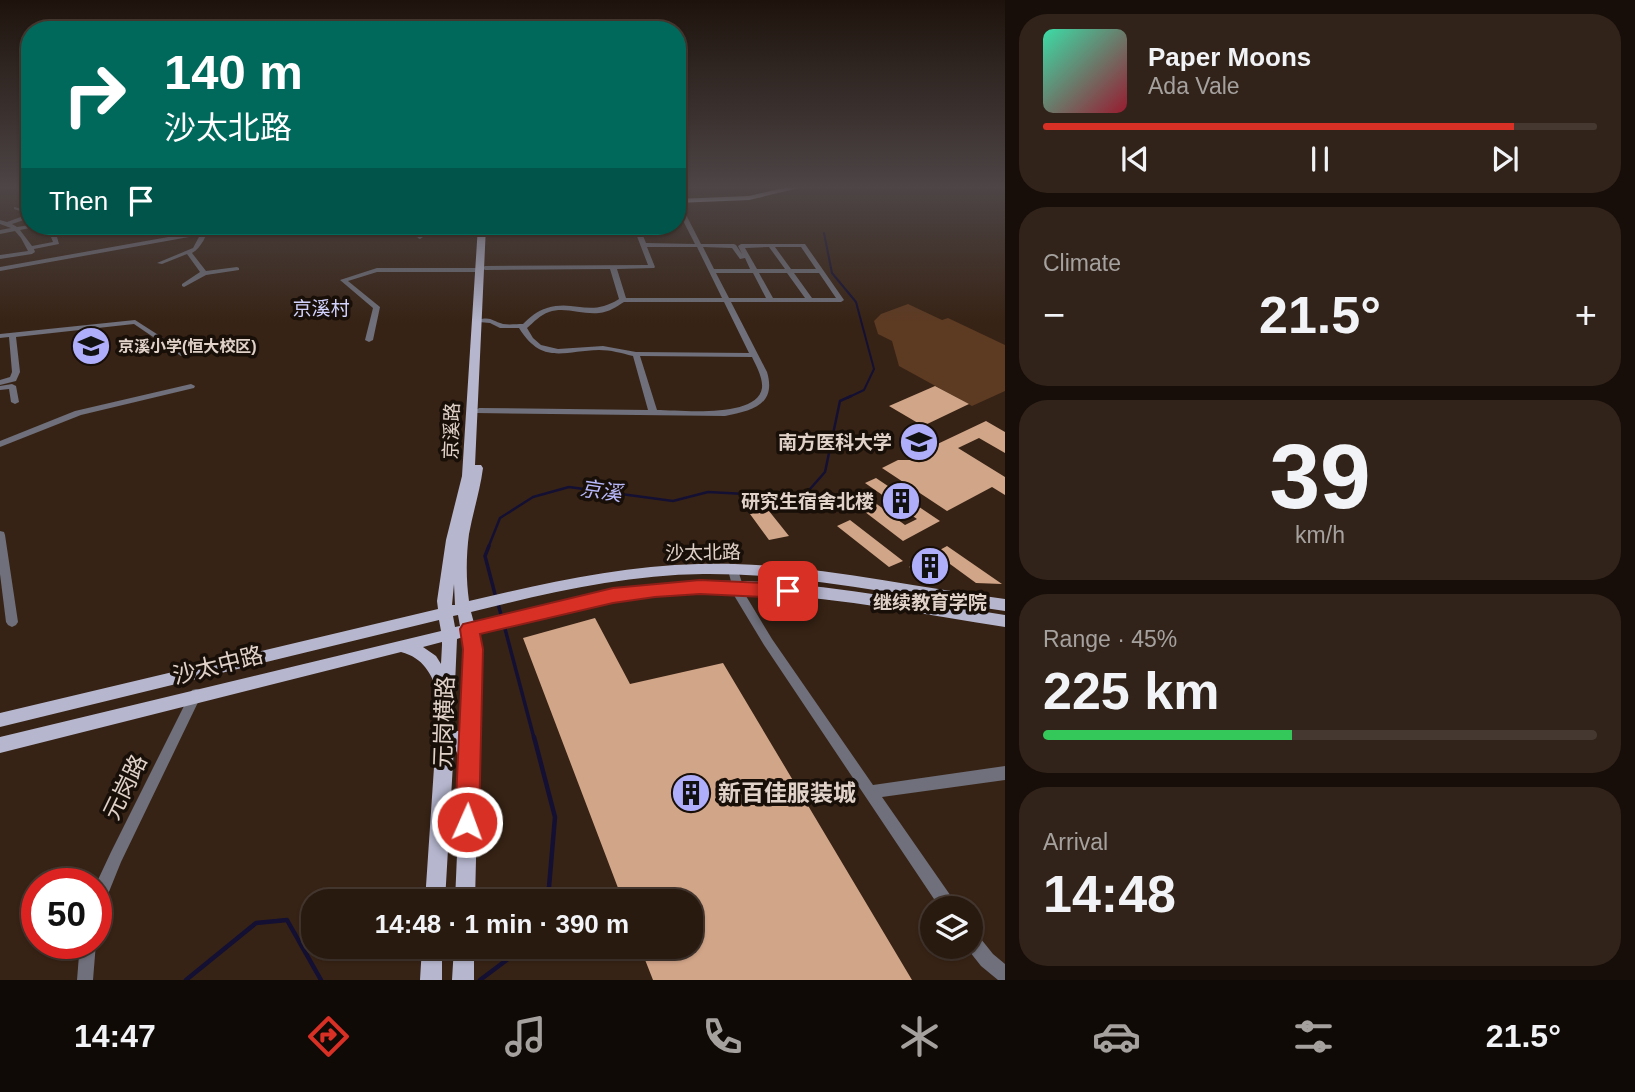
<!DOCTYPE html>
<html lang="en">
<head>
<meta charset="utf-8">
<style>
  :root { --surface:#291a10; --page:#312319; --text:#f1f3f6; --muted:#a5a19f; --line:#453830; --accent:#d93025 }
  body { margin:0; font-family:Arial,"Noto Sans SC",sans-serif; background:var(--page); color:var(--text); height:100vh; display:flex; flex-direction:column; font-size:26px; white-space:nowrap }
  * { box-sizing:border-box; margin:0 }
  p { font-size:23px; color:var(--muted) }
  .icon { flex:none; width:38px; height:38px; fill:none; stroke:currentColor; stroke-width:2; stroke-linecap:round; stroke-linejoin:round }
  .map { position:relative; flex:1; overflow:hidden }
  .drawer { display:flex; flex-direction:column; gap:14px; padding:14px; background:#170e09; width:630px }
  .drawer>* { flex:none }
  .guide { position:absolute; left:21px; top:21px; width:665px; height:214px; border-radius:28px; box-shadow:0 2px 5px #0004,0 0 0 2px var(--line); background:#00695c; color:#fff; overflow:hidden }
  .controls { position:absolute; left:920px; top:896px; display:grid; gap:14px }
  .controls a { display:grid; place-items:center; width:63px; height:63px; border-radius:50%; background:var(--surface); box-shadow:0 2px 5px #0004,0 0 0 2px var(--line); font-size:35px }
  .speed { position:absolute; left:21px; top:868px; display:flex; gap:14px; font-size:35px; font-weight:700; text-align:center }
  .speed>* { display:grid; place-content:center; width:91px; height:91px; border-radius:50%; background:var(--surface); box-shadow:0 2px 5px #0004,0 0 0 2px var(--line); line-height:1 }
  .speed .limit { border:10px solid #d22; background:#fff; color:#111 }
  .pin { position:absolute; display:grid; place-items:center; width:60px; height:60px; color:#fff; margin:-30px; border-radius:14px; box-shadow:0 4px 10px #0006 }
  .me { position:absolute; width:77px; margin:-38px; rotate:2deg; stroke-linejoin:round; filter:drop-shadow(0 0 5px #0008) }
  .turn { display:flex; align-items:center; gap:24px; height:147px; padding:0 28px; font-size:32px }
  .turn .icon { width:91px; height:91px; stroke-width:2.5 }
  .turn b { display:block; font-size:49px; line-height:60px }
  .then { display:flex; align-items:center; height:66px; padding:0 28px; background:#0003; gap:14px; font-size:26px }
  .big { font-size:52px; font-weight:700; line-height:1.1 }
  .drawer .tile { flex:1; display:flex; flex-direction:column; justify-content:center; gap:10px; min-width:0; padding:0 24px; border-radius:28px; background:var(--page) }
  .drawer .dial { align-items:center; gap:0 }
  .dial b { font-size:91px; line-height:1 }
  .song { display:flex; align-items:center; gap:21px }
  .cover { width:84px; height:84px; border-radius:10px; background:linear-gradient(135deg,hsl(160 70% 55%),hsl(350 70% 35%)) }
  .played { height:7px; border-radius:4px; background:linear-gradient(90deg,var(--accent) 85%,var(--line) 85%) }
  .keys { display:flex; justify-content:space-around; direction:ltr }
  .heat { display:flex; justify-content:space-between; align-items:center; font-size:38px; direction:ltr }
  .charge { height:10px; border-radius:5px; background:linear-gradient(90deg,#34c759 45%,var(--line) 0) }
  .trip { position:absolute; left:301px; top:889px; width:402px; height:70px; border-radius:28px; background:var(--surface); box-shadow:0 2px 5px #0004,0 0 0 2px var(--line); font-weight:700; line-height:70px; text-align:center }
  .tab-bar { display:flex; height:112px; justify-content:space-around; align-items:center; background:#100a06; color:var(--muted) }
  .tab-bar .icon { width:49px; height:49px }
  .tab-bar .active { color:var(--accent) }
  .tab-bar b { font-size:32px; color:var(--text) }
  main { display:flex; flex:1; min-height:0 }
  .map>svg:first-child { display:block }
  .green { fill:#5d3a22 }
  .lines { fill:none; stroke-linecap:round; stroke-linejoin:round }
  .stream-far3 { stroke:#141033; stroke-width:2 }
  .stream-far2 { stroke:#141033; stroke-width:2.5 }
  .stream-far1 { stroke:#141033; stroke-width:3.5 }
  .stream { stroke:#141033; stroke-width:4.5 }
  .building { fill:#d1a588 }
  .minor { fill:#6f707b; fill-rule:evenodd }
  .major { fill:#b6b7cf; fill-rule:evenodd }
  .highway { fill:#d2d3f0; fill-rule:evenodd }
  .route { fill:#d93025; stroke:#8d1f18; stroke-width:2 }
  .labels { text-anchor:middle; stroke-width:7; stroke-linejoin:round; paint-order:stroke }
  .far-poi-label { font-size:16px; font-weight:bold; fill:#e0d2c9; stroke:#180f09; text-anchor:start }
  .far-quarter-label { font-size:19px; fill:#d2d3ff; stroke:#180f09 }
  .street-label { font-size:19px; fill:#e0d2c9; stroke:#180f09 }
  .poi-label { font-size:19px; font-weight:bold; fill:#e0d2c9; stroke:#180f09; text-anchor:end }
  .water-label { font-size:21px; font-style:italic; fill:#b8b8fc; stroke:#180f09 }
  .near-street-label { font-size:23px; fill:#e0d2c9; stroke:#180f09 }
  .near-poi-label { font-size:23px; font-weight:bold; fill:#e0d2c9; stroke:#180f09; text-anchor:start }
</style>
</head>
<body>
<main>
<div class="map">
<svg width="1005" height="980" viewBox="0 0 1005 980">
  <rect width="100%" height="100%" fill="#372315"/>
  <path class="green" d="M 908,304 L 942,320 L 948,318 L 1005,345 L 1005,391 L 972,406 L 899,366 L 892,341 L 878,334 L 874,321 L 881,314 Z"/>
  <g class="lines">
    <path class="stream-far3" d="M 824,233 L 832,273 L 856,302 L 874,369 L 864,390 L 847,398"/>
    <path class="stream-far2" d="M 488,548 L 500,518 L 533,497 L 569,487 L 673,501 L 708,492 L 803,497 L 825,472 L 840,401 L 851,396"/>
    <path class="stream-far1" d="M 489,546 L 485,556 L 496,598
      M 498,604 L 502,618
      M 504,625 L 534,738"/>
    <path class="stream" d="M 534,737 L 555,817 L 549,887 L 541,901
      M 186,980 L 256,923 L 287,920 L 321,980
      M 480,980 L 508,959 L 515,947"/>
  </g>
  <path class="building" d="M 935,386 L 969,404 L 923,426 L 889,406 Z
    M 986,421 L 1005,432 L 1005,453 L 979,438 L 958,448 L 1005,477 L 1005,495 L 992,487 L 947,511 L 882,468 L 898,460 L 917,460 L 934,452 L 929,448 Z
    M 876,478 L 940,521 L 903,541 L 852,502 L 866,496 L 905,525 L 917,519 L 865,483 Z
    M 769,511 L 789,536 L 769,540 L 750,514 Z
    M 850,520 L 903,561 L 889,567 L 837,526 Z
    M 947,546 L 1002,584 L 976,583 L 950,564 L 933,576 L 909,567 Z
    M 595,618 L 630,684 L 723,663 L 912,980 L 653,980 L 640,947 L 691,947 L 691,901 L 623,901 L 523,638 Z"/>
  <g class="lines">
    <path class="minor" d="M 11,186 L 15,186 L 16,188 L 11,189 Z
      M 19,201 L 30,203 L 30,207 L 19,203 Z
      M 677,201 L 680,203 L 701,244 L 734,244 L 736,245 L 742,254 L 738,246 L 741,244 L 805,244 L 844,300 L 841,302 L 731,302 L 767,372 C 777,405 751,411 725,416 L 476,413 L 475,411 L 479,408 L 648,410 L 633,356 C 621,353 611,350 599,350 C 563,351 542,365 519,328 L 500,328 L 490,323 L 479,322 L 478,320 C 491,316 492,321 503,324 C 509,325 517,324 523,324 C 530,317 537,311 547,308 C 575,299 589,318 619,299 L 610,269 L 485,270 L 482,268 L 485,266 L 648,265 L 633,226 L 639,226 L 646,243 L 695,244 L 677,209 ZM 647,247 L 697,247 L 722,298 L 626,298 L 617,269 L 654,268 L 655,267 ZM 703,247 L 732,248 L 740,259 L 745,258 L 750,269 L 714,269 ZM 769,247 L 785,269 L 757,269 L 745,248 ZM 775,247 L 801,247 L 816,269 L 791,269 ZM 716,273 L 753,273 L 766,298 L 729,298 ZM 759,273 L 787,273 L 805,298 L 773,298 ZM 794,273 L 819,273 L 836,298 L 812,298 ZM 624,302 L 724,302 L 749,353 L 636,352 L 603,346 L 558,349 L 541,345 L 533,338 L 527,328 C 534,322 540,315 549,312 C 565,306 582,315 599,313 C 609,312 616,307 624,302 ZM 640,356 L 752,357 C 756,366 763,377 762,388 C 757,419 680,410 657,410 Z
      M 14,207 L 30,211 L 30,218 L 12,224 L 17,227 L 30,225 L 36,226 L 35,227 L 20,230 L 32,246 L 53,242 L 51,237 L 54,235 L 57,237 L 59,244 L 34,249 L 35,252 L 32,254 L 0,259 L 0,255 L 28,251 L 21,238 L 15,231 L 0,234 L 0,230 L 11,228 L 0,224 L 0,220 L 7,222 L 29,214 L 14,209 Z
      M 205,226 L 211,226 C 206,234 202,248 192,253 L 206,271 L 237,267 L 239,268 L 239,270 L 206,275 L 184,287 L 182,286 L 182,284 L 200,272 L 187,254 L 162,264 L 157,263 L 193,248 L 200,235 L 0,271 L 0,267 L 202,231 Z
      M 438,226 L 454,226 L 451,228 L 420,231 L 423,237 L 420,239 L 418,238 L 413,230 L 416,228 Z
      M 377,268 L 479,268 L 482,270 L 479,272 L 377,272 L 348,281 L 380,307 L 373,340 L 369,342 L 365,340 L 373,308 L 340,280 Z
      M 135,320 L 188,354 L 187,356 L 181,356 L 134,324 L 16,337 L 20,372 L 16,381 L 0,385 L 0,380 L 10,377 L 12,372 L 9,337 L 0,338 L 0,334 Z
      M 12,384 L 16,386 L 19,402 L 15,404 L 11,402 L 9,389 L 0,390 L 0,386 Z
      M 191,384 L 195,386 L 194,388 L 81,415 L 0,447 L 0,441 L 75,411 Z
      M 0,531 L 4,532 L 5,535 L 18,622 L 16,625 L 12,627 L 8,625 L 6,622 L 0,574 Z
      M 733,566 L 737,567 L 738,570 L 746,596 L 772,639 L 873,785 L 1005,766 L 1005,780 L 882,797 L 955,902 L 957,908 L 940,908 L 764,645 L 735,597 L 728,570 L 729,567 Z
      M 196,689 L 200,690 L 202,694 L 121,862 L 102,909 L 96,911 L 96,884 L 111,852 L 192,690 Z
      M 971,932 L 977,934 L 993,954 L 1005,964 L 1005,980 L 998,980 L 981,966 L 966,947 L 971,947 Z
      M 80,943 L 96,943 L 93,980 L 77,980 Z"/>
    <path class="major" d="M 478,226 L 486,226 L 475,465 L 481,465 L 483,468 C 480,491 473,512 469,534 C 466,556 466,580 469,601 C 545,583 621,566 699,564 C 802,561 904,586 1005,599 L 1005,611 C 905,597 805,573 703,574 C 624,575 547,593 471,612 L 474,623 C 538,607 601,589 667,583 C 779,573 894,598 1005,615 L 1005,627 C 895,610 782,586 670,594 C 605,598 540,617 477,634 L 481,649 L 475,901 L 455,901 L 461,762 L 454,746 L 445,901 L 425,901 L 439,693 C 430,673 424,658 401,652 L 0,753 L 0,737 L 441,631 L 439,620 L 0,727 L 0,713 L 438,609 L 437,601 L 446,540 L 462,476 ZM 454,584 L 455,605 L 452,605 ZM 458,615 L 460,626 L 455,627 L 453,616 ZM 463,637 L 465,649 L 462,732 L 453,730 L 457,639 ZM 442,642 L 442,645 L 441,664 L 436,656 L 423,647 Z
      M 422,947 L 442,947 L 442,980 L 420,980 Z
      M 454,947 L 474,947 L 474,980 L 452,980 Z"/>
    <path class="highway" d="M 792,186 L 807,186 L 749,200 L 677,203 L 677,199 L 749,196 Z"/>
  </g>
  <linearGradient id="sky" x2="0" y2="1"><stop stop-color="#1e130c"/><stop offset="0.58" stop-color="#4d4546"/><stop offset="1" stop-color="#4d4546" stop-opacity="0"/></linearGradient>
  <rect width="1005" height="323" fill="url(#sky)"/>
  <path class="route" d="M 700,580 L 788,584 L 794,586 L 797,591 L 794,596 L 788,598 L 700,594 L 655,597 L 613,603 L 480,634 L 483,649 L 479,822 L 476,831 L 467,834 L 459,831 L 455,822 L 463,649 L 460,629 L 463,624 L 613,588 Z"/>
  <defs>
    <g id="school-disc" transform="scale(2.0125)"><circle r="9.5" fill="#afaefa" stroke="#180f09"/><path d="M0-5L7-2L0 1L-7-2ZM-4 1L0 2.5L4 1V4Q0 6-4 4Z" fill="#111"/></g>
    <g id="university-disc" transform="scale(2.0125)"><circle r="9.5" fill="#afaefa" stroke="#180f09"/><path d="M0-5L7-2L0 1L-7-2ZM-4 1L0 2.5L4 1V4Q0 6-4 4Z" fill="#111"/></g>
    <g id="building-disc" transform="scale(2.0125)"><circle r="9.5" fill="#afaefa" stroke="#180f09"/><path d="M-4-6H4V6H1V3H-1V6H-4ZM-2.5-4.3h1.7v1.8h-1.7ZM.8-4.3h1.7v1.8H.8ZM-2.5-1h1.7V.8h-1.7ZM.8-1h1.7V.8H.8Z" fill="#111"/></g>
  </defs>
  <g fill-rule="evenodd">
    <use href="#school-disc" x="91" y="346"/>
    <use href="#university-disc" x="919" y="442"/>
    <use href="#building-disc" x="901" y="501"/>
    <use href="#building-disc" x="930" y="566"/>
    <use href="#building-disc" x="691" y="793"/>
  </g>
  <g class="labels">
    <g class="far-poi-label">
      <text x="118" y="352">京溪小学(恒大校区)</text>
    </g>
    <g class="far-quarter-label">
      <text x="321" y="315">京溪村</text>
    </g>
    <g class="street-label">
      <text transform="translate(451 431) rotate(-88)" y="7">京溪路</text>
      <text transform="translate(703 552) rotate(-1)" y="7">沙太北路</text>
    </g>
    <g class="poi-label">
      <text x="892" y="449">南方医科大学</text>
      <text x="874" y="508">研究生宿舍北楼</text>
      <text x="930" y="609" text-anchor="middle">继续教育学院</text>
    </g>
    <g class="water-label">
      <text transform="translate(601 491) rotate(8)" y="7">京溪</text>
    </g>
    <g class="near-street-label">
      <text transform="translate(218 665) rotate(-14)" y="8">沙太中路</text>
      <text transform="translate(444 722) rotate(-88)" y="8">元岗横路</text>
      <text transform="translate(125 787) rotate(-64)" y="8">元岗路</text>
    </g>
    <g class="near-poi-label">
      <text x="718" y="801">新百佳服装城</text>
    </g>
  </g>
</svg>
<div class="controls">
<a><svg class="icon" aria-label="layers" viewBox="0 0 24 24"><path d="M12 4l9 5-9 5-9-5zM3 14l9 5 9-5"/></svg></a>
</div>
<div class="speed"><div class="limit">50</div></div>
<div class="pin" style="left:788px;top:591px;background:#d93025"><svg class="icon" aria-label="arrive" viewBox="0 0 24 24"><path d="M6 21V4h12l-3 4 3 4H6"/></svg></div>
<svg class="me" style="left:467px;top:822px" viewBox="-20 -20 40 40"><circle r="17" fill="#d93025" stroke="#fff" stroke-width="3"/><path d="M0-11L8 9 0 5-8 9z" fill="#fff"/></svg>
<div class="trip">14:48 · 1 min · 390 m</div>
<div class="guide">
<div class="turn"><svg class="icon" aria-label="right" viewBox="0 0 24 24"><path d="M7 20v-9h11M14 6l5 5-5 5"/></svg><div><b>140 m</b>沙太北路</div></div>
<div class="then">Then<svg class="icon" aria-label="arrive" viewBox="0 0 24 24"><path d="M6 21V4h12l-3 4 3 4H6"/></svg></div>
</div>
</div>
<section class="drawer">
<div class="tile">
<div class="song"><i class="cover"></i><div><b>Paper Moons</b><p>Ada Vale</p></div></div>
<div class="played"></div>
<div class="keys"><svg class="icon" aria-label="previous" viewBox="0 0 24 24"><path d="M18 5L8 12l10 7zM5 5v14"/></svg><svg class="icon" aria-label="pause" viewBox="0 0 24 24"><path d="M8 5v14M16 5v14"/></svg><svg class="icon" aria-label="next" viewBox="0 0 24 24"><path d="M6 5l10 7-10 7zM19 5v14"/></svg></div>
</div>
<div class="tile"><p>Climate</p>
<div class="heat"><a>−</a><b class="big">21.5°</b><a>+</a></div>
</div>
<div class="tile dial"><b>39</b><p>km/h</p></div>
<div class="tile"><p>Range · 45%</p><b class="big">225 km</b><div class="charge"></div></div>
<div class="tile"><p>Arrival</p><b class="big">14:48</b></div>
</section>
</main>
<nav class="tab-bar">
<b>14:47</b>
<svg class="icon active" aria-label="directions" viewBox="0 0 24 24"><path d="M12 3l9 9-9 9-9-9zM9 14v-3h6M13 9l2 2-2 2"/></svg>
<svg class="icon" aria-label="music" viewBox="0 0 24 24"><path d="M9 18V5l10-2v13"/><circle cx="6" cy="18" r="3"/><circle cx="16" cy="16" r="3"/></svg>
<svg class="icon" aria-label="phone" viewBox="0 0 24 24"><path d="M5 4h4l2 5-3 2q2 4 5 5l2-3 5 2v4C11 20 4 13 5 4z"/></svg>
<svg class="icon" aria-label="climate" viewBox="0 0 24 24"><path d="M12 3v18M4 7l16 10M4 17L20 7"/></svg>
<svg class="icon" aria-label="car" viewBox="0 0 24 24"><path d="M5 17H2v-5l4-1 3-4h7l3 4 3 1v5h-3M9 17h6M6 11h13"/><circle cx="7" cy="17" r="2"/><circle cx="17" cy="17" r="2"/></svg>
<svg class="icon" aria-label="filters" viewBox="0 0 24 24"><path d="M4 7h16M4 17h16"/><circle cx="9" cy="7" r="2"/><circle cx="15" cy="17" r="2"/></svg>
<b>21.5°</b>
</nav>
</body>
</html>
